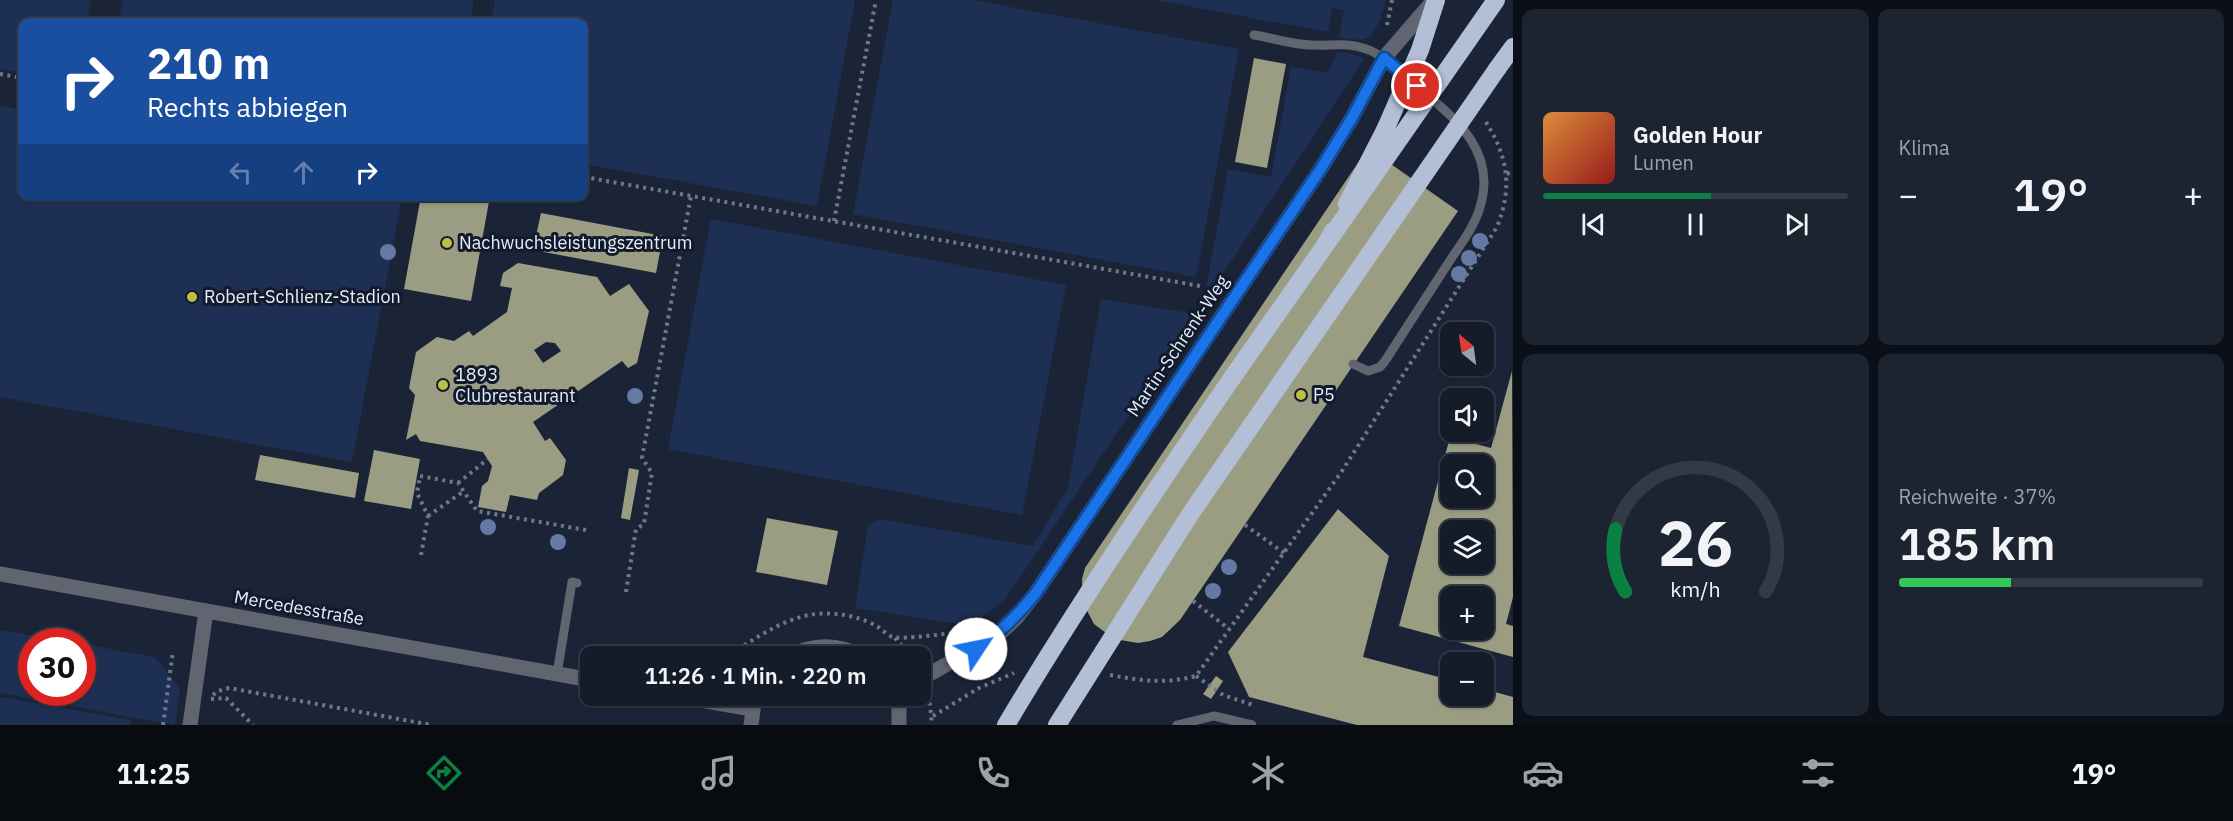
<!DOCTYPE html>
<html lang="de">
<head>
<meta charset="utf-8">
<style>
  :root { --surface:#141b29; --page:#1d2431; --text:#f1f3f6; --muted:#9da1a8; --line:#333946; --accent:#0b8043 }
  body { margin:0; font-family:"IBM Plex Sans",sans-serif; background:var(--page); color:var(--text); height:100vh; display:flex; flex-direction:column; font-size:22px; white-space:nowrap }
  * { box-sizing:border-box; margin:0 }
  p { font-size:20px; color:var(--muted) }
  .icon { flex:none; width:33px; height:33px; fill:none; stroke:currentColor; stroke-width:2; stroke-linecap:round; stroke-linejoin:round }
  .map { position:relative; flex:1; overflow:hidden }
  .details { display:flex; flex-direction:column; gap:9px; padding:9px; background:#0b0f17; width:720px }
  .details>* { flex:none }
  .banner { position:absolute; left:18px; top:18px; width:570px; height:183px; border-radius:12px; box-shadow:0 2px 4px #0004,0 0 0 2px var(--line); background:#1a4fa0; color:#fff; overflow:hidden }
  .needle { width:39px; rotate:331deg }
  .controls { position:absolute; left:1440px; top:322px; display:grid; gap:12px }
  .controls a { display:grid; place-items:center; width:54px; height:54px; border-radius:12px; background:var(--surface); box-shadow:0 2px 4px #0004,0 0 0 2px var(--line); font-size:30px }
  .speed { position:absolute; left:18px; top:628px; display:flex; gap:12px; font-size:30px; font-weight:700; text-align:center }
  .speed>* { display:grid; place-content:center; width:78px; height:78px; border-radius:50%; background:var(--surface); box-shadow:0 2px 4px #0004,0 0 0 2px var(--line); line-height:1 }
  .speed .limit { border:9px solid #d22; background:#fff; color:#111 }
  .pin { position:absolute; display:grid; place-items:center; width:51px; height:51px; color:#fff; margin:-26px; border:3px solid #fff; border-radius:50%; box-shadow:0 2px 6px #0007 }
  .me { position:absolute; width:66px; margin:-33px; rotate:56deg; stroke-linejoin:round; filter:drop-shadow(0 0 4px #0008) }
  .turn { display:flex; align-items:center; gap:21px; height:126px; padding:0 30px; font-size:27px }
  .turn .icon { width:78px; height:78px; stroke-width:2.5 }
  .turn b { display:block; font-size:42px; line-height:51px }
  .lanes { display:flex; align-items:center; height:57px; padding:0 30px; background:#0003; justify-content:center; gap:30px; direction:ltr }
  .lanes .off { opacity:.35 }
  .big { font-size:45px; font-weight:600; line-height:1.1 }
  .details .widget { flex:1; display:flex; flex-direction:column; justify-content:center; gap:9px; min-width:0; padding:0 21px; border-radius:12px; background:var(--page) }
  .details .dial { align-items:center; gap:0 }
  .dial svg { height:156px; overflow:visible; fill:none; stroke:var(--line); stroke-width:7; stroke-linecap:round; text-anchor:middle }
  .dial text { fill:var(--text); stroke:none }
  .song { display:flex; align-items:center; gap:18px }
  .cover { width:72px; height:72px; border-radius:9px; background:linear-gradient(135deg,hsl(30 70% 55%),hsl(0 70% 35%)) }
  .played { height:6px; border-radius:3px; background:linear-gradient(90deg,var(--accent) 55%,var(--line) 55%) }
  .keys { display:flex; justify-content:space-around; direction:ltr }
  .heat { display:flex; justify-content:space-between; align-items:center; font-size:33px; direction:ltr }
  .charge { height:9px; border-radius:4px; background:linear-gradient(90deg,#34c759 37%,var(--line) 0) }
  .details .tiles { flex:1; display:grid; gap:9px; grid-template-columns:repeat(2,1fr) }
  .trip { position:absolute; left:580px; top:646px; width:351px; height:60px; border-radius:12px; background:var(--surface); box-shadow:0 2px 4px #0004,0 0 0 2px var(--line); font-weight:600; line-height:60px; text-align:center }
  .dock { display:flex; height:96px; justify-content:space-around; align-items:center; background:#080b10; color:var(--muted) }
  .dock .icon { width:42px; height:42px }
  .dock .selected { color:var(--accent) }
  .dock b { font-size:27px; color:var(--text) }
  main { display:flex; flex:1; min-height:0 }
  .map>svg:first-child { display:block }
  .green { fill:#1d3054 }
  .pier { fill:#1b2437 }
  .building { fill:#9b9d83; fill-rule:evenodd }
  .lines { fill:none; stroke-linecap:round; stroke-linejoin:round }
  .path { stroke:#707888; stroke-width:4; stroke-dasharray:3 4.5; stroke-linecap:butt }
  .lane { stroke:#60656f; stroke-width:9 }
  .street { stroke:#60656f; stroke-width:15 }
  .highway { stroke:#b2bfd7; stroke-width:18 }
  .highway-bridge { stroke:#b2bfd7; stroke-width:18 }
  .tree { fill:#6479a3 }
  .route-casing { stroke:#114b97; stroke-width:15 }
  .route { stroke:#1a73e8; stroke-width:10 }
  .poi-dot { fill:#bdbf43; stroke:#121b2c; stroke-width:2 }
  .labels { text-anchor:middle; stroke-width:6; stroke-linejoin:round; paint-order:stroke }
  .poi-label { font-size:18px; fill:#e7eefa; stroke:#121b2c; text-anchor:start }
  .street-label { font-size:18px; fill:#e7eefa; stroke:#121b2c }
</style>
</head>
<body>
<main>
<div class="map">
<svg width="1513" height="725" viewBox="0 0 1513 725">
  <rect width="100%" height="100%" fill="#1b2437"/>
  <path class="green" d="M 0,0 L 91,0 L 87,22 L 22,22 L 22,73 L 0,69 Z
    M 123,0 L 474,0 L 470,22 L 119,22 Z
    M 495,0 L 855,0 L 817,206 L 584,164 L 584,22 L 491,22 Z
    M 893,0 L 972,0 L 1239,49 L 1196,277 L 853,214 Z
    M 1155,0 L 1386,0 C 1383,11 1377,35 1365,39 C 1358,41 1346,38 1339,37 L 1344,10 L 1332,8 L 1328,32 Z
    M 1338,52 L 1352,54 L 1364,59 L 1203,304 L 1228,169 L 1271,177 L 1291,67 L 1327,73 Z
    M 0,105 L 22,110 L 22,196 L 402,197 L 352,462 L 0,397 Z
    M 711,219 L 1066,285 L 1022,515 L 668,449 Z
    M 1101,299 L 1197,314 L 1006,598 L 972,626 L 855,608 L 868,526 L 880,519 L 1033,546 L 1068,488 Z
    M 0,630 L 69,642 L 32,642 L 32,693 L 82,693 L 83,644 L 155,657 L 180,689 L 175,725 L 0,693 Z
    M 0,697 L 131,720 L 130,725 L 0,725 Z"/>
  <path class="pier" d="M 1044,685 L 1060,687 L 1078,693 L 1089,700 L 1096,707 L 1098,713 L 1091,725 L 973,725 L 993,692 L 1017,686 Z"/>
  <path class="building" d="M 1254,58 L 1286,64 L 1267,168 L 1235,162 Z
    M 1368,148 L 1458,211 L 1180,620 L 1162,637 L 1150,641 L 1138,643 L 1114,639 L 1094,624 L 1083,603 L 1082,579 L 1085,568 Z
    M 421,196 L 490,196 L 471,301 L 404,289 Z
    M 541,213 L 663,236 L 656,273 L 533,250 Z
    M 518,263 L 597,277 L 610,296 L 629,284 L 649,311 L 637,363 L 628,368 L 622,361 L 533,422 L 545,441 L 550,438 L 566,460 L 563,475 L 539,493 L 537,500 L 510,495 L 506,512 L 478,507 L 482,486 L 488,481 L 492,466 L 483,452 L 420,441 L 416,434 L 406,440 L 415,395 L 409,388 L 416,352 L 437,337 L 454,341 L 469,331 L 473,336 L 507,312 L 512,288 L 500,286 L 503,273 ZM 546,342 L 555,343 L 561,351 L 543,363 L 534,350 Z
    M 1512,371 L 1513,597 L 1506,624 L 1513,626 L 1513,657 L 1399,626 L 1450,437 L 1491,448 ZM 1450,465 L 1484,465 L 1484,498 L 1450,498 ZM 1450,531 L 1484,531 L 1484,564 L 1450,564 ZM 1450,597 L 1484,597 L 1484,630 L 1450,630 Z
    M 374,450 L 420,459 L 411,509 L 364,501 Z
    M 260,455 L 359,473 L 355,498 L 255,480 Z
    M 629,468 L 639,470 L 630,520 L 621,518 Z
    M 1338,509 L 1389,556 L 1363,657 L 1450,680 L 1450,696 L 1484,696 L 1484,689 L 1513,697 L 1513,725 L 1357,725 L 1249,697 L 1228,652 Z
    M 767,518 L 838,531 L 827,585 L 756,572 Z
    M 1216,676 L 1223,681 L 1211,699 L 1203,694 Z"/>
  <g class="lines">
    <path class="path" d="M 1387,25 L 1392,0
      M 0,74 L 22,78
      M 1507,173 L 1513,175
      M 584,177 L 1200,286
      M 834,221 L 876,0
      M 458,483 L 488,459
      M 428,516 L 464,491
      M 1245,525 L 1284,553
      M 421,555 L 428,516 L 417,493 L 420,476 L 458,483 L 477,511 L 586,530
      M 626,592 L 636,529 L 644,524 L 652,473 L 642,458 L 691,196
      M 1193,601 L 1229,629
      M 895,638 L 912,657
      M 725,657 C 769,631 802,602 857,618 C 864,620 872,623 878,627 C 883,630 888,636 893,637 C 901,640 951,633 962,632
      M 1110,675 C 1143,681 1163,684 1196,676 L 1342,471 L 1497,227 C 1513,186 1508,156 1484,119
      M 1196,676 L 1223,695 L 1253,705
      M 213,695 L 218,691 L 229,688 L 432,725
      M 929,695 L 932,725
      M 211,699 L 226,698 L 253,725
      M 933,716 L 979,688 L 1014,673
      M 163,725 L 173,651"/>
    <path class="lane" d="M 1254,35 C 1273,38 1293,45 1312,45 C 1330,46 1348,42 1366,49 C 1384,55 1399,72 1414,84 C 1452,116 1498,149 1480,207 C 1475,226 1460,245 1449,262 C 1428,295 1406,328 1385,361 L 1380,367 L 1368,371 L 1353,364
      M 557,674 L 572,582 L 577,583
      M 1177,725 L 1214,716 L 1252,725"/>
    <path class="street" d="M 0,574 L 591,680
      M 787,657 C 812,644 838,643 863,657
      M 921,679 L 998,635 L 1017,617 L 1035,594 L 1320,170 L 1352,118 L 1384,58 L 1434,0
      M 677,696 L 752,709
      M 895,696 L 899,709 L 899,725
      M 190,725 L 206,611
      M 751,725 L 755,696"/>
    <path class="highway" d="M 1497,69 L 1513,47
      M 1347,204 L 1385,130
      M 1232,378 L 1326,244 L 1333,231"/>
    <path class="highway-bridge" d="M 1385,130 L 1420,50 L 1436,0
      M 1326,244 L 1496,0
      M 1006,725 C 1077,606 1154,492 1232,378
      M 1057,725 L 1189,516 L 1497,69"/>
  </g>
  <g class="tree">
    <circle cx="1480" cy="241" r="8"/>
    <circle cx="388" cy="252" r="8"/>
    <circle cx="1469" cy="258" r="8"/>
    <circle cx="1459" cy="274" r="8"/>
    <circle cx="635" cy="396" r="8"/>
    <circle cx="488" cy="527" r="8"/>
    <circle cx="558" cy="542" r="8"/>
    <circle cx="1229" cy="567" r="8"/>
    <circle cx="1213" cy="591" r="8"/>
  </g>
  <g class="lines">
    <g class="route-casing">
      <path id="route" d="M 976,649 C 1000,633 1017,616 1035,594 L 1320,170 L 1352,118 L 1384,58 L 1417,86"/>
    </g>
    <use href="#route" class="route"/>
  </g>
  <g class="poi-dot">
    <circle cx="447" cy="243" r="6"/>
    <circle cx="192" cy="297" r="6"/>
    <circle cx="443" cy="385" r="6"/>
    <circle cx="1301" cy="395" r="6"/>
  </g>
  <g class="labels">
    <g class="poi-label">
      <text x="459" y="249">Nachwuchsleistungszentrum</text>
      <text x="204" y="303">Robert-Schlienz-Stadion</text>
      <text x="455" y="381">1893<tspan x="455" dy="21">Clubrestaurant</tspan></text>
      <text x="1313" y="401">P5</text>
    </g>
    <g class="street-label">
      <text transform="translate(1178 346) rotate(-56)" y="6">Martin-Schrenk-Weg</text>
      <text transform="translate(299 608) rotate(10)" y="6">Mercedesstraße</text>
    </g>
  </g>
</svg>
<div class="controls">
<a><svg class="needle" viewBox="-14 -14 28 28"><path d="M0-13l5 13h-10z" fill="#e53935"/><path d="M0 13l5-13h-10z" fill="#9da1a8"/></svg></a>
<a><svg class="icon" aria-label="sound" viewBox="0 0 24 24"><path d="M4 9h4l5-4v14l-5-4H4zM17 9q2 3 0 6"/></svg></a>
<a><svg class="icon" aria-label="search" viewBox="0 0 24 24"><circle cx="10" cy="10" r="6"/><path d="M15 15l6 6"/></svg></a>
<a><svg class="icon" aria-label="layers" viewBox="0 0 24 24"><path d="M12 4l9 5-9 5-9-5zM3 14l9 5 9-5"/></svg></a>
<a>+</a>
<a>−</a>
</div>
<div class="speed"><div class="limit">30</div></div>
<div class="pin" style="left:1417px;top:86px;background:#d93025"><svg class="icon" aria-label="arrive" viewBox="0 0 24 24"><path d="M6 21V4h12l-3 4 3 4H6"/></svg></div>
<svg class="me" style="left:976px;top:649px" viewBox="-20 -20 40 40"><circle r="19" fill="#fff"/><path d="M0-13L10 11 0 6-10 11z" fill="#1a73e8"/></svg>
<div class="trip">11:26 · 1 Min. · 220 m</div>
<div class="banner">
<div class="turn"><svg class="icon" aria-label="right" viewBox="0 0 24 24"><path d="M7 20v-9h11M14 6l5 5-5 5"/></svg><div><b>210 m</b>Rechts abbiegen</div></div>
<div class="lanes"><svg class="icon off" aria-label="left" viewBox="0 0 24 24"><path d="M17 20v-9H6M10 6l-5 5 5 5"/></svg><svg class="icon off" aria-label="ahead" viewBox="0 0 24 24"><path d="M12 20V5M6 11l6-6 6 6"/></svg><svg class="icon" aria-label="right" viewBox="0 0 24 24"><path d="M7 20v-9h11M14 6l5 5-5 5"/></svg></div>
</div>
</div>
<section class="details">
<div class="tiles">
<div class="widget">
<div class="song"><i class="cover"></i><div><b>Golden Hour</b><p>Lumen</p></div></div>
<div class="played"></div>
<div class="keys"><svg class="icon" aria-label="previous" viewBox="0 0 24 24"><path d="M18 5L8 12l10 7zM5 5v14"/></svg><svg class="icon" aria-label="pause" viewBox="0 0 24 24"><path d="M8 5v14M16 5v14"/></svg><svg class="icon" aria-label="next" viewBox="0 0 24 24"><path d="M6 5l10 7-10 7zM19 5v14"/></svg></div>
</div>
<div class="widget"><p>Klima</p>
<div class="heat"><a>−</a><b class="big">19°</b><a>+</a></div>
</div>
<div class="widget dial"><svg viewBox="0 0 100 80">
<path d="M14 69A42 42 0 1 1 86 69"/>
<path d="M14 69A42 42 0 0 1 9 37" stroke="#0b8043"/>
<text x="50" y="56" font-size="32" font-weight="700">26</text>
<text x="50" y="72" font-size="11">km/h</text>
</svg></div>
<div class="widget"><p>Reichweite · 37%</p><b class="big">185 km</b><div class="charge"></div></div>
</div>
</section>
</main>
<nav class="dock">
<b>11:25</b>
<svg class="icon selected" aria-label="directions" viewBox="0 0 24 24"><path d="M12 3l9 9-9 9-9-9zM9 14v-3h6M13 9l2 2-2 2"/></svg>
<svg class="icon" aria-label="music" viewBox="0 0 24 24"><path d="M9 18V5l10-2v13"/><circle cx="6" cy="18" r="3"/><circle cx="16" cy="16" r="3"/></svg>
<svg class="icon" aria-label="phone" viewBox="0 0 24 24"><path d="M5 4h4l2 5-3 2q2 4 5 5l2-3 5 2v4C11 20 4 13 5 4z"/></svg>
<svg class="icon" aria-label="climate" viewBox="0 0 24 24"><path d="M12 3v18M4 7l16 10M4 17L20 7"/></svg>
<svg class="icon" aria-label="car" viewBox="0 0 24 24"><path d="M5 17H2v-5l4-1 3-4h7l3 4 3 1v5h-3M9 17h6M6 11h13"/><circle cx="7" cy="17" r="2"/><circle cx="17" cy="17" r="2"/></svg>
<svg class="icon" aria-label="filters" viewBox="0 0 24 24"><path d="M4 7h16M4 17h16"/><circle cx="9" cy="7" r="2"/><circle cx="15" cy="17" r="2"/></svg>
<b>19°</b>
</nav>
</body>
</html>
